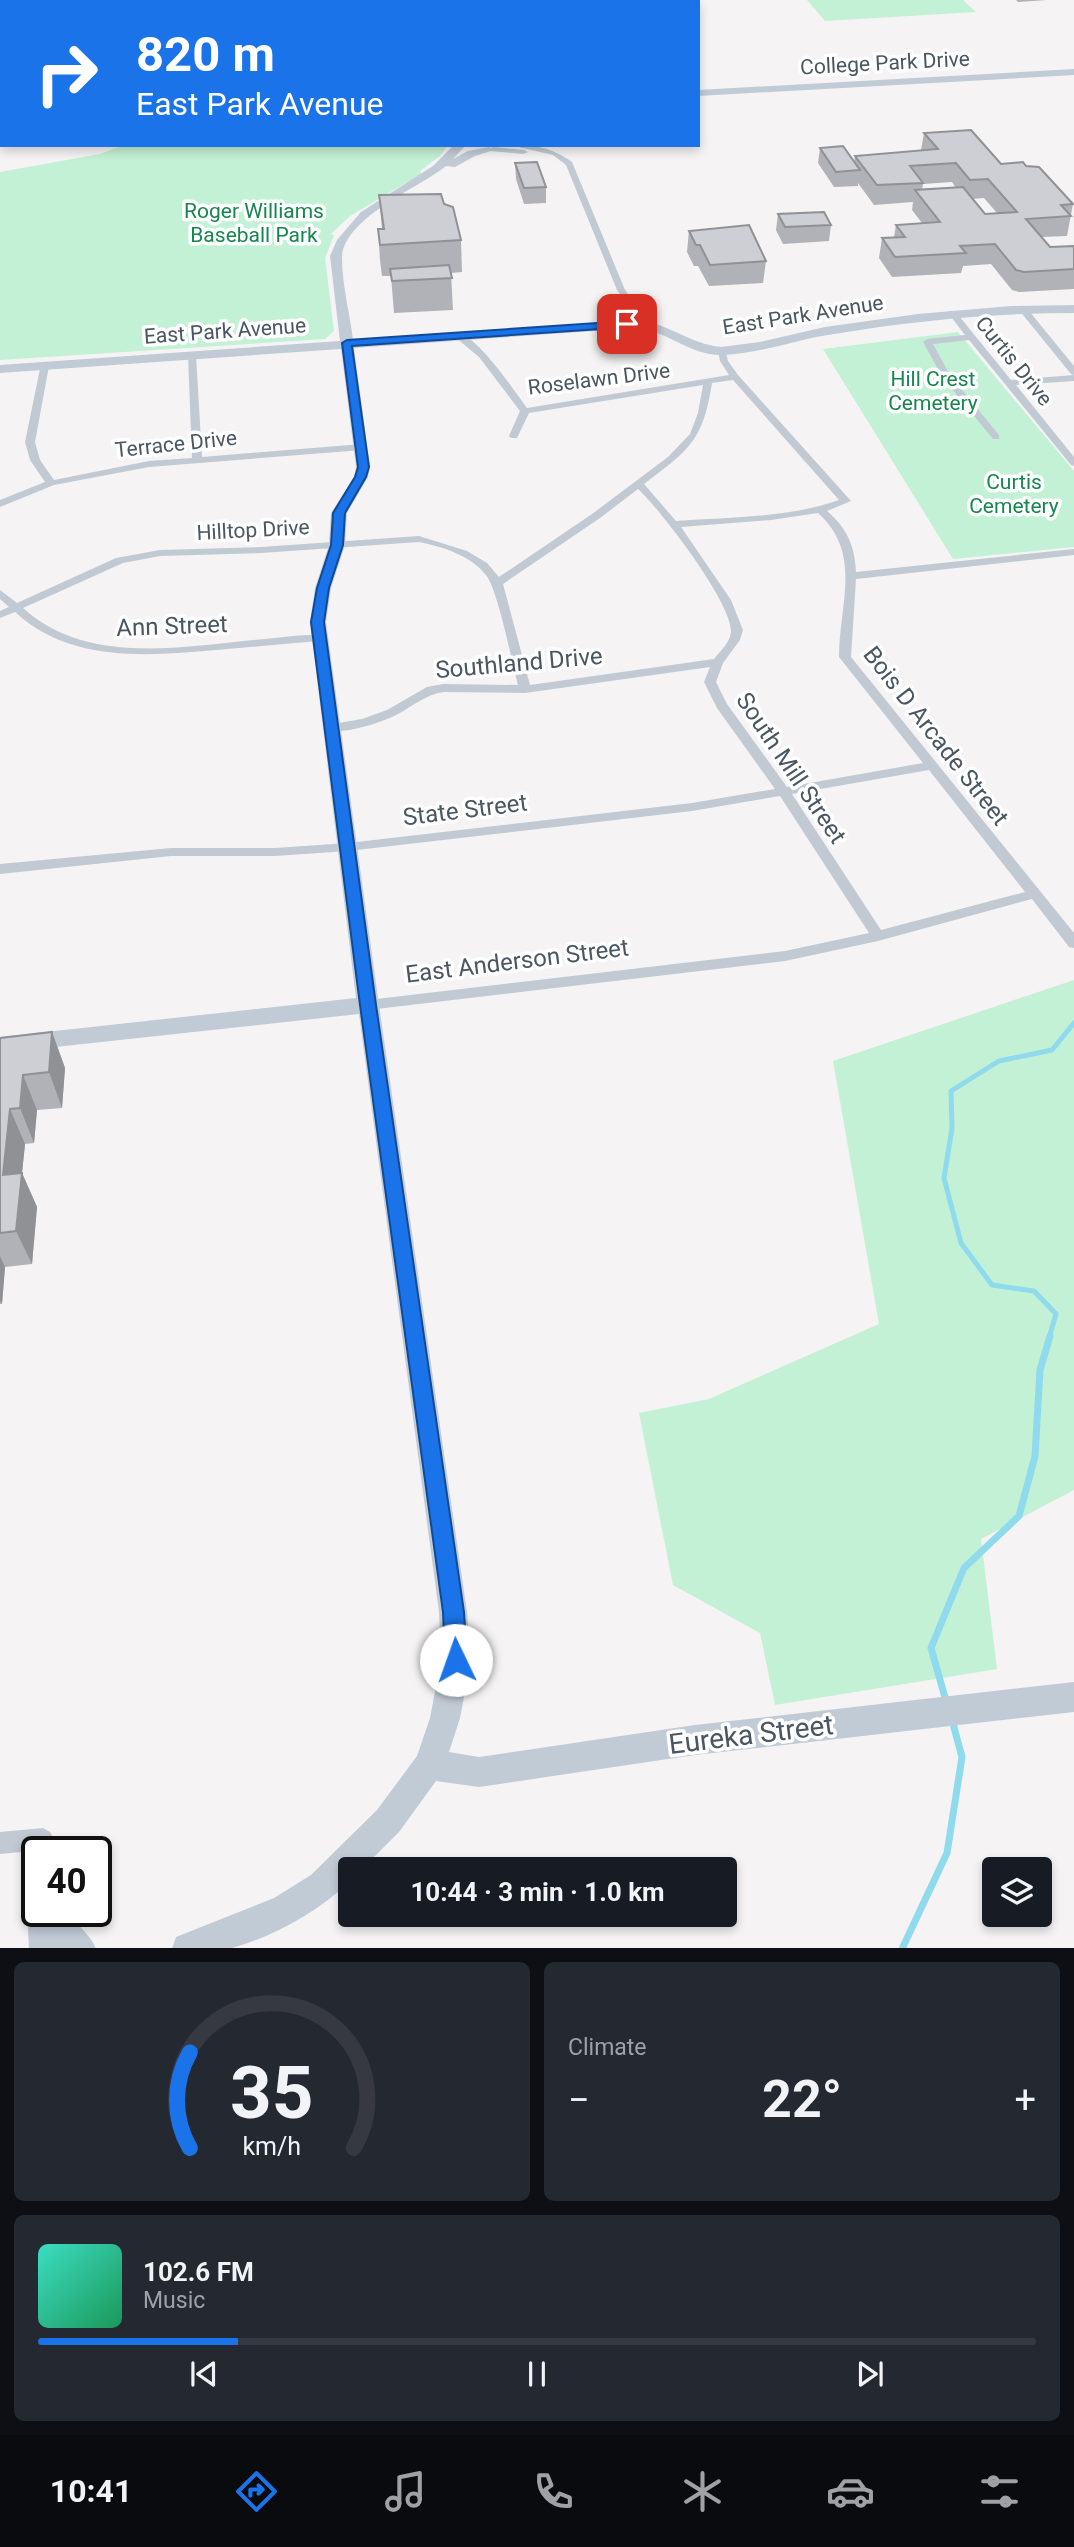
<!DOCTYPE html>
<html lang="en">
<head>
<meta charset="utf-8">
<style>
  :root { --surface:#171b24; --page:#242831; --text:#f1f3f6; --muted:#9ea1a6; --line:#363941; --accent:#1a73e8 }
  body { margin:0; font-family:Roboto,sans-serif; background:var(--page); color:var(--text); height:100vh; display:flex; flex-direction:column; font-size:26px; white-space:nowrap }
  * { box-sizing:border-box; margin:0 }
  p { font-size:23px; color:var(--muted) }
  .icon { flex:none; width:38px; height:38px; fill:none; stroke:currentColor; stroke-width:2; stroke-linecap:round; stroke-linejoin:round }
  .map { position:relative; height:1948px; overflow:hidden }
  .panel { display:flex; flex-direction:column; gap:14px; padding:14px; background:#0d0f14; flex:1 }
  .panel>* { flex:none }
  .guide { position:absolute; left:0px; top:0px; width:700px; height:147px; box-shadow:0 4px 10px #0003; background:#1a73e8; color:#fff; overflow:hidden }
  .fabs { position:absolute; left:982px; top:1857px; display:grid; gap:14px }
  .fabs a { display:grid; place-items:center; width:70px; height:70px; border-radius:7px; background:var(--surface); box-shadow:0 4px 10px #0003; font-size:35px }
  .speed { position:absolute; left:21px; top:1836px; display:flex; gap:14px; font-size:35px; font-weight:700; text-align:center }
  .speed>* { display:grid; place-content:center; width:91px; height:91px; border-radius:50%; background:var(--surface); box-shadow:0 4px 10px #0003; line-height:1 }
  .speed .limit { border:4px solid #111; border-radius:10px; background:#fff; color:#111 }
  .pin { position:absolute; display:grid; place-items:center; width:60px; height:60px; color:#fff; margin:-30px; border-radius:14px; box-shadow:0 4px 10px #0006 }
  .me { position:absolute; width:77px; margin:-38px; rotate:357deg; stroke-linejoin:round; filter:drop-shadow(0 0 5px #0008) }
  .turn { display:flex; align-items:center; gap:24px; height:147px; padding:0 21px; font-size:32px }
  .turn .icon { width:91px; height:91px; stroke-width:2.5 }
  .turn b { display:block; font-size:49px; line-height:60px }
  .big { font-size:52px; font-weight:700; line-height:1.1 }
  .panel .widget { flex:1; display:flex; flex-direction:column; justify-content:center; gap:10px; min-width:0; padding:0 24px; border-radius:10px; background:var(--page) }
  .panel .dial { align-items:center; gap:0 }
  .dial svg { height:182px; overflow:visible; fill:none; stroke:var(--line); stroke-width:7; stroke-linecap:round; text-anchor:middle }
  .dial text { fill:var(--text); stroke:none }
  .song { display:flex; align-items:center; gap:21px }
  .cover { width:84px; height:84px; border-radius:10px; background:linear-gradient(135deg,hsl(170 70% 55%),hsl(150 70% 35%)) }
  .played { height:7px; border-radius:4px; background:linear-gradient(90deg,var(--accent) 20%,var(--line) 20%) }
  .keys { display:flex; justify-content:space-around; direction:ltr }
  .heat { display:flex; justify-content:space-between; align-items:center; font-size:38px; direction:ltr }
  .panel .tiles { flex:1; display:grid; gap:14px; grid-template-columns:1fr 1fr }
  .widget:last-child { grid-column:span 2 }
  .trip { position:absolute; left:338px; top:1857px; width:399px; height:70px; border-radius:7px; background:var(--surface); box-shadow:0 4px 10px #0003; font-weight:700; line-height:70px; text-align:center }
  .dock { display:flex; height:112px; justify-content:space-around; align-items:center; background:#090b0e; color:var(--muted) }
  .dock .icon { width:49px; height:49px }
  .dock .current { color:var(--accent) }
  .dock b { font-size:32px; color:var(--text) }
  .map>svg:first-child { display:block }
  .green { fill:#c3f1d5 }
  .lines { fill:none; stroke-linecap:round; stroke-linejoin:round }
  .stream-far1 { stroke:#90daee; stroke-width:5 }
  .stream { stroke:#90daee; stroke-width:7 }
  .street { fill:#c1cad2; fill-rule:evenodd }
  .secondary { fill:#c1cbd6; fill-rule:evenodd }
  .wall { fill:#b0b2b7; fill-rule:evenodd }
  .shaded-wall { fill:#909195 }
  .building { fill:#cdcfd5; stroke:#909195; stroke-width:2 }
  .route { fill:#1a73e8; stroke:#114b97; stroke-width:2 }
  .labels { text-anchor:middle; stroke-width:7; stroke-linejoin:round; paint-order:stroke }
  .far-street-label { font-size:21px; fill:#4a5661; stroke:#fff }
  .far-park-label { font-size:21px; fill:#17864f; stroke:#fff }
  .street-label { font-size:24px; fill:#4a5661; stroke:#fff }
  .near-street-label { font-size:28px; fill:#4a5661; stroke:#fff }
</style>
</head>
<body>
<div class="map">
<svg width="1074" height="1949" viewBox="0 0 1074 1949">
  <rect width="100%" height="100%" fill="#f5f3f3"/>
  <path class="green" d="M 0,0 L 278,0 L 2,2 L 0,62 Z
    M 807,0 L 963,0 L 976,12 L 825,21 Z
    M 124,145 L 448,145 L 440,156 L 420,171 L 421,174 L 350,216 L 331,234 L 334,235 L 325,258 L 334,331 L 325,339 L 0,360 L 0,172 L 100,154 Z
    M 958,332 L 1074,471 L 1074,547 L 953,559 L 823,349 Z
    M 1074,980 L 1074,1490 L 981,1539 L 997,1669 L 775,1705 L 760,1633 L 673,1585 L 639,1413 L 709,1399 L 879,1324 L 833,1061 Z"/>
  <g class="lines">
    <path class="stream-far1" d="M 1049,1338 L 1056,1314 L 1034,1291 L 992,1285 L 961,1243 L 944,1178 L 952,1128 L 951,1091 L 999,1061 L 1052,1050 L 1074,1023"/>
    <path class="stream" d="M 946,1701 L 931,1648 L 964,1568 L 1019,1516 L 1035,1456 L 1040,1370 L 1050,1336
      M 902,1949 L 947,1853 L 962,1757 L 952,1720"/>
    <path class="street" d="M 456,0 L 485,0 L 488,2 L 453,2 Z
      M 510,145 C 535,145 551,147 572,162 L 625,290 L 650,324 L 649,326 L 643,326 L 617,290 L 566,165 L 553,155 Z
      M 493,147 L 524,150 L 528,152 L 524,154 L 490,151 L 489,149 Z
      M 1019,306 L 1025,306 L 1074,366 L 1074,375 L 1071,374 L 1019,310 Z
      M 949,311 L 955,311 L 1011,380 L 1074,375 L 1074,381 L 1016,385 L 1074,457 L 1074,466 L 1071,465 L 969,340 L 933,344 L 950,375 L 999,435 L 999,439 L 993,439 L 943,378 L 923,342 L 927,339 L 965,335 L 948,313 Z
      M 455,333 C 476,332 514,391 527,408 L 729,375 L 720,361 L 718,351 L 725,349 L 728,361 L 738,375 L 851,501 L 827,511 C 847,528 855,546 856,572 L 1074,549 L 1074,555 L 856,579 L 851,657 L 1074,933 L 1074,948 L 1069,947 L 1032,899 L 878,941 L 785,961 L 368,1010 L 363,1009 L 361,1005 L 363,1001 L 368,1000 L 785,951 L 869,933 L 780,796 L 692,811 L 348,851 L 275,856 L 171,856 L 0,874 L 0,864 L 171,848 L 275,848 L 348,843 L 692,803 L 775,789 L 717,708 L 704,682 L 710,667 L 525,693 L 443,692 C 425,695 413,706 398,714 C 382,723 344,734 327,731 L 325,728 L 327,725 L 362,719 L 387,710 L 427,687 L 443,684 L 518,685 C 512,663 498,590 486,575 C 470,555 443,547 419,542 L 261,553 L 160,556 L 123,563 L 23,608 C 88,667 185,646 264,639 C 282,638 305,633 323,636 L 325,638 L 319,641 C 285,644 251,647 216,650 C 148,656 70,663 15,612 L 0,618 L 0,611 L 9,607 L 0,599 L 0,590 L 17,603 L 116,558 L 160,550 L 261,547 L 419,536 L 467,551 L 487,563 L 499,577 L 592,514 L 668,457 L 690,434 L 698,413 L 703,385 L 529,413 L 517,438 L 511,438 L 509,436 L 520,411 L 479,357 L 455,337 ZM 733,380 L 839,500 C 788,518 730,517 676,521 L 644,484 C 689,450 703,441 712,383 ZM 638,489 C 660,509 733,604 731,632 C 730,643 720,651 714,659 L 530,685 L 503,584 L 600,518 ZM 818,513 C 863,553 839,605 839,657 L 923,763 L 787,787 L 727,704 L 716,682 L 723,663 L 740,640 L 743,630 L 731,600 L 681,527 L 771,520 ZM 929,770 L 1025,892 L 881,930 L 792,794 Z
      M 192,352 L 196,355 L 202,457 L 362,444 L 367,447 L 362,450 L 149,467 L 54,485 L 0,507 L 0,500 L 45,482 L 30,460 L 25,442 L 41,364 L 49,366 L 35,442 L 40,460 L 54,480 L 149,461 L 192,458 L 188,355 Z
      M 43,1828 L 50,1832 L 54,1839 L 54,1852 L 37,1852 L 37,1860 L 32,1851 L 0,1854 L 0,1832 Z"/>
    <path class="secondary" d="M 285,0 L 295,0 L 285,2 Z
      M 1074,69 L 1074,75 L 698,96 L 698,90 Z
      M 454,145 L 466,145 L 453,159 L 468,151 L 489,147 L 494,150 L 475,156 L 455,167 L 446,166 C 419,188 343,218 342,258 C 342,285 350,314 353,340 L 637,320 C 668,323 690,344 721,347 L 760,342 L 825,327 L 918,314 L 1011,306 L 1074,305 L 1074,313 C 993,313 913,321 834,334 C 797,339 760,354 723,355 C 690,356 668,331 637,328 L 354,348 L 370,467 L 368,477 L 347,513 L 345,545 L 331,588 L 326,622 L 379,1005 L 467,1612 L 471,1660 L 460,1718 L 449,1752 L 479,1757 L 695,1725 L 1074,1682 L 1074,1712 L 695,1755 L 479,1787 L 436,1781 L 399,1832 L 362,1869 L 350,1869 L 350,1881 C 318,1912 275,1936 232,1948 C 214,1949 190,1949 172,1949 L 176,1937 L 274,1898 L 311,1875 L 377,1810 L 417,1756 L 430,1718 L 441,1660 L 439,1612 L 359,1014 L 0,1053 L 0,1037 L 356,998 L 310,622 L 315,588 L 329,545 L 331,513 L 354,477 L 356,467 L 341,349 L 0,373 L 0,365 L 340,341 L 330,256 L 337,240 L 361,212 L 433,166 Z
      M 37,1897 L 37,1911 L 68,1911 C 76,1926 90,1933 96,1949 L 29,1949 L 27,1911 L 32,1900 Z"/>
  </g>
  <path class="wall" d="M 1016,0 L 1047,0 L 1018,2 Z
    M 924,133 L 1001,164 L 1026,166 L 1073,204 L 1067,236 L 1042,237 L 1050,247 L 1074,246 L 1074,289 L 1019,292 L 1012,290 L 991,264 L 963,266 L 961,273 L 892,277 L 879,258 L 882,238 L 894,237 L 896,225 L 922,223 L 912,210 L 913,202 L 874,205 L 858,183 L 858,186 L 834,187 L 818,163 L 820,148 L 854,162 L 855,156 L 921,150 ZM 952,182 L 956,188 L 922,190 L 923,184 ZM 984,198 L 997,213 L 985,214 L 972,199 Z
    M 515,163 L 546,187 L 546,203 L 524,204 L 516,179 Z
    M 379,195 L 444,204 L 461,240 L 462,272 L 451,273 L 453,310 L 394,313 L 391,276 L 382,276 L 380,260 L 378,229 L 382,229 Z
    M 778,214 L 831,225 L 829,241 L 783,244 L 776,230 Z
    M 689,231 L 766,261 L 763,283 L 709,286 L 698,266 L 694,266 L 687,252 Z
    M 52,1032 L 65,1068 L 62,1108 L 37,1110 L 34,1143 L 25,1144 L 22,1173 L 37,1207 L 32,1264 L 5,1267 L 2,1304 L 0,1304 L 0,1038 Z"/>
  <path class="shaded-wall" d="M 52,1032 L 65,1068 L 62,1108 L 49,1072 Z
    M 23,1075 L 37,1110 L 34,1143 L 20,1108 Z
    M 10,1109 L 25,1144 L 22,1173 L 37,1207 L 32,1264 L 16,1231 L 3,1175 Z
    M 0,1256 L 5,1267 L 2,1304 L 0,1301 Z"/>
  <path class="building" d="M 971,130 L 1001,164 L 1023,162 L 1026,166 L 1039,167 L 1073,204 L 1061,205 L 1071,216 L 1026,219 L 1050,247 L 1074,246 L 1074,269 L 1024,272 L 1016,270 L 995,244 L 960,246 L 966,253 L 895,257 L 882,238 L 905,237 L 896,225 L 940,222 L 915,190 L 963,187 L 985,214 L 1017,212 L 988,179 L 970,180 L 956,163 L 910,166 L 923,183 L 877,185 L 855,156 L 938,149 L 924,133 Z
    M 843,146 L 860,170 L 836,172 L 820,148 Z
    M 537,162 L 546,187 L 524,188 L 515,163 Z
    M 441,194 L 444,204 L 453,207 L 461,240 L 380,245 L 378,229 L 384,229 L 379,195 Z
    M 824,212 L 831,225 L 785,227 L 778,214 Z
    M 749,225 L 766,261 L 710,265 L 700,245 L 696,245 L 689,231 Z
    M 449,265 L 452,278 L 392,281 L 390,269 Z
    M 52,1032 L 49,1072 L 23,1075 L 20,1108 L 10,1109 L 3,1175 L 22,1173 L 16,1231 L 0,1233 L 0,1038 Z"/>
  <path class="route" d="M 627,321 L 630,322 L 630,327 L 352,346 L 369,467 L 366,477 L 345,513 L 343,545 L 329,588 L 324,622 L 376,1005 L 464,1612 L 467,1660 L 464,1667 L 456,1671 L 448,1667 L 445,1660 L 443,1612 L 360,1005 L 311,622 L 317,588 L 331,545 L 333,513 L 355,477 L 358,467 L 342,343 L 347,340 Z"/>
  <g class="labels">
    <g class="far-street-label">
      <text transform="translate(885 63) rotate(-3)" y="7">College Park Drive</text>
      <text transform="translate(803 315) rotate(-9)" y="7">East Park Avenue</text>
      <text transform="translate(225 331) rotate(-4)" y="7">East Park Avenue</text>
      <text transform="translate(1014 361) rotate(51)" y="7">Curtis Drive</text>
      <text transform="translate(599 379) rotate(-7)" y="7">Roselawn Drive</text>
      <text transform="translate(176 444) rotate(-6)" y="7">Terrace Drive</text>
      <text transform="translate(253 530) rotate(-3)" y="7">Hilltop Drive</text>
    </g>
    <g class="far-park-label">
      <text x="254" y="218">Roger Williams<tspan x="254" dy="24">Baseball Park</tspan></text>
      <text x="933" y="386">Hill Crest<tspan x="933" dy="24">Cemetery</tspan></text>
      <text x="1014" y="489">Curtis<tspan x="1014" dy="24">Cemetery</tspan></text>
    </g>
    <g class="street-label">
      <text transform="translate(172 626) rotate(-2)" y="8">Ann Street</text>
      <text transform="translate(519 663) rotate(-5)" y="8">Southland Drive</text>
      <text transform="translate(936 736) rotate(52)" y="8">Bois D Arcade Street</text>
      <text transform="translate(791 768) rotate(56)" y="8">South Mill Street</text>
      <text transform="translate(465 810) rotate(-7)" y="8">State Street</text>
      <text transform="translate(517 961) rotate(-7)" y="8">East Anderson Street</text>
    </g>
    <g class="near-street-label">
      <text transform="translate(751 1734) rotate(-7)" y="10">Eureka Street</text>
    </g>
  </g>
</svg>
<div class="fabs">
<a><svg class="icon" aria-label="layers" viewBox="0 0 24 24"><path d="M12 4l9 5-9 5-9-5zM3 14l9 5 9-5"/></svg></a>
</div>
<div class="speed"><div class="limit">40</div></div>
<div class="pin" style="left:627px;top:324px;background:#d93025"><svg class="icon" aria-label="arrive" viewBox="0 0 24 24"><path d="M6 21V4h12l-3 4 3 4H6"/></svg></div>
<svg class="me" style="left:456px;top:1660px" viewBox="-20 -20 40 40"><circle r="19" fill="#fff"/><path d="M0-13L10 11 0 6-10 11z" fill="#1a73e8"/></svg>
<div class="trip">10:44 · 3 min · 1.0 km</div>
<div class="guide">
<div class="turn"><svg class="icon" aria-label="right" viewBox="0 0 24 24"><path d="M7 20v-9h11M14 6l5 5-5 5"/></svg><div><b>820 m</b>East Park Avenue</div></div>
</div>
</div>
<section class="panel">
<div class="tiles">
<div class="widget dial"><svg viewBox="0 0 100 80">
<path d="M14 69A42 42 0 1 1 86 69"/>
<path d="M14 69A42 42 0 0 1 14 27" stroke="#1a73e8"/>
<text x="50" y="56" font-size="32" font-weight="700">35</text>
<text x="50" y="72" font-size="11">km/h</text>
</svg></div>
<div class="widget"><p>Climate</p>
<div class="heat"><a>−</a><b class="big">22°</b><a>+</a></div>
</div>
<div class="widget">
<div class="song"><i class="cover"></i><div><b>102.6 FM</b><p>Music</p></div></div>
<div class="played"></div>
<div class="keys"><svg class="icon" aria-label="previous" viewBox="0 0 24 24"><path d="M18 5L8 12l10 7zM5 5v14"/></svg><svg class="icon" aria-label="pause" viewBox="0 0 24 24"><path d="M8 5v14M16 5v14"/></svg><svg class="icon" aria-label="next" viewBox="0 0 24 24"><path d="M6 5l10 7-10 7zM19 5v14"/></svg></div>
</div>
</div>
</section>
<nav class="dock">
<b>10:41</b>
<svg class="icon current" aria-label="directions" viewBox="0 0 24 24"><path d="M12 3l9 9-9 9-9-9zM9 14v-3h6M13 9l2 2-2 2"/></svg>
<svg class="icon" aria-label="music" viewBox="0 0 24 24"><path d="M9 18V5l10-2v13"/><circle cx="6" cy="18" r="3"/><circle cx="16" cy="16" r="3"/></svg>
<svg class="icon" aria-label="phone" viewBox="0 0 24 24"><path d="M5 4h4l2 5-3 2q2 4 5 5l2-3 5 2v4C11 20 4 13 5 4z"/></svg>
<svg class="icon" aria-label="climate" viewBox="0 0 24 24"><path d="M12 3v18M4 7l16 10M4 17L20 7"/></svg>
<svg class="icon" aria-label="car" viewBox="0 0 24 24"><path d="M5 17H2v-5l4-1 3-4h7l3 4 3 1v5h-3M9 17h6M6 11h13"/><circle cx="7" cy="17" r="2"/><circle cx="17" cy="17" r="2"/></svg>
<svg class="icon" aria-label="filters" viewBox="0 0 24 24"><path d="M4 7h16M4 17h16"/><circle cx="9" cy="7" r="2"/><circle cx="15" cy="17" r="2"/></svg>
</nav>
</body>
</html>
